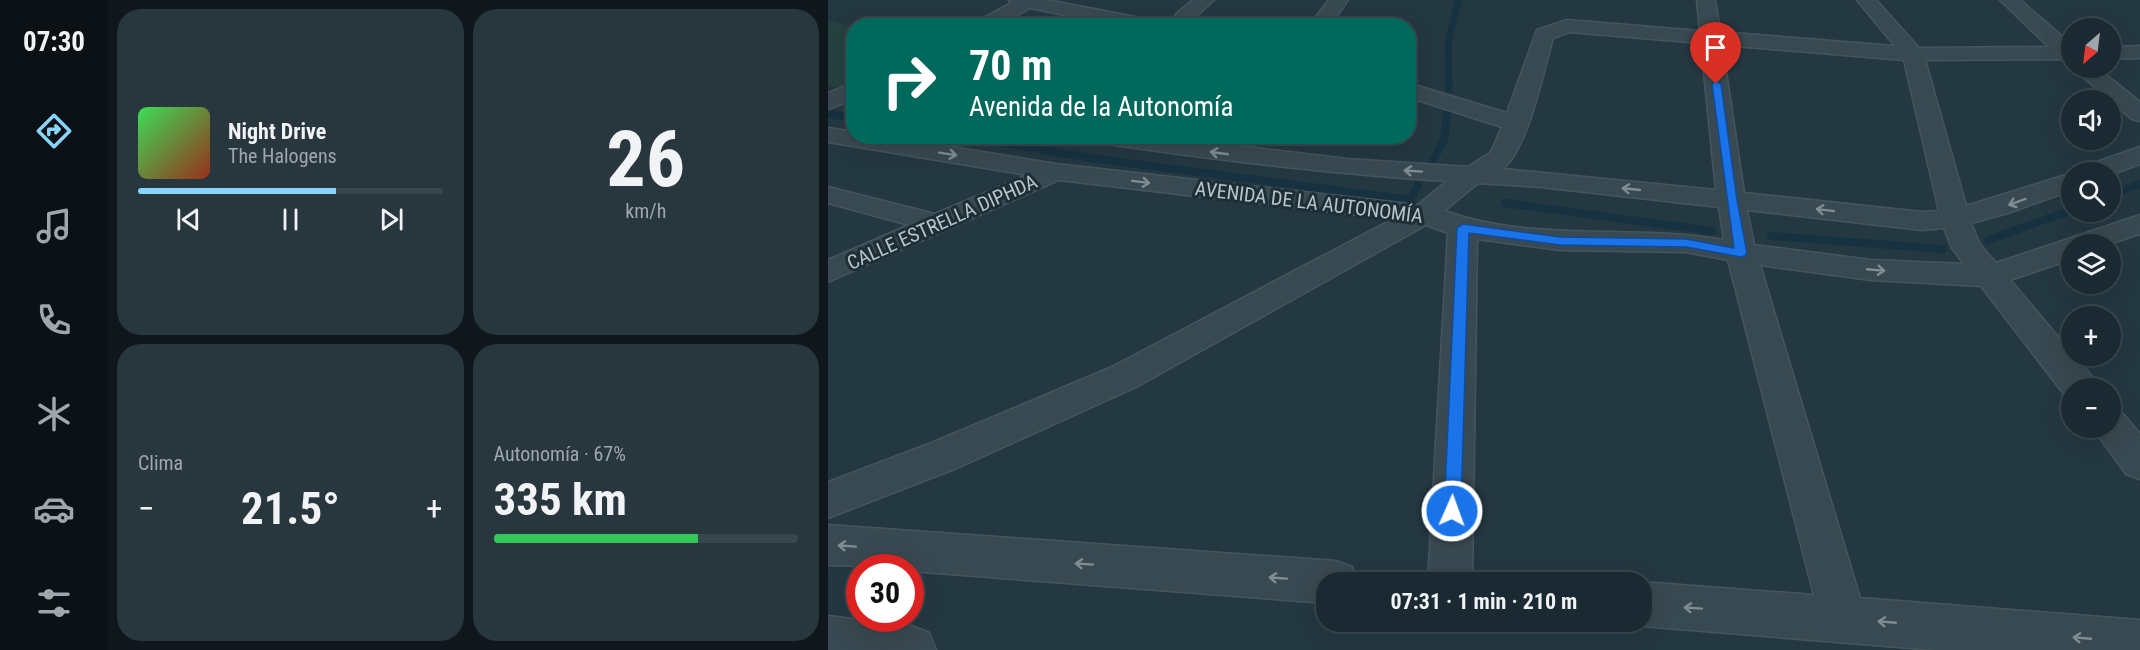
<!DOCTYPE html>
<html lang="es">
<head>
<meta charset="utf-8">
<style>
  :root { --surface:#1b2a32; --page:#28363e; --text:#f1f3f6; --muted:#a0a7ac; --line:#39464d; --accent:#89d4fd }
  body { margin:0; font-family:"Roboto Condensed",sans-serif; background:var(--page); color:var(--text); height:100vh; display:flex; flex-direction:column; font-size:22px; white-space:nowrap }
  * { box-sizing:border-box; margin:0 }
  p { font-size:20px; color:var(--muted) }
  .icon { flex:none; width:33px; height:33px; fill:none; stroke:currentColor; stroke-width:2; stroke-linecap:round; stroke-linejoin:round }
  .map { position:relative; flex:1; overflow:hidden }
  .drawer { display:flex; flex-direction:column; gap:9px; padding:9px; background:#0f171c; width:720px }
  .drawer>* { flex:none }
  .banner { position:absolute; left:18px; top:18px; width:570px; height:126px; border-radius:24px; box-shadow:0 6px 24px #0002,0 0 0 2px var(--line); background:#00695c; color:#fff; overflow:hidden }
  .needle { width:39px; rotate:208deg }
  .tools { position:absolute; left:1233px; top:18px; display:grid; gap:12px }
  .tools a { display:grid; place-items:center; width:60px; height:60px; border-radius:50%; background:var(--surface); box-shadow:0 6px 24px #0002,0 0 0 2px var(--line); font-size:30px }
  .speed { position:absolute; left:18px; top:554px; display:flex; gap:12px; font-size:30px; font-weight:700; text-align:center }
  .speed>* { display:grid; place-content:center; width:78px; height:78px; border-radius:50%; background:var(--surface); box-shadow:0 6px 24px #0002,0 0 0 2px var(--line); line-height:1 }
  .speed .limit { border:9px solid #d22; background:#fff; color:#111 }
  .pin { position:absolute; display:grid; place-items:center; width:51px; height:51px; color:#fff; margin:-62px -26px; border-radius:50% 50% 50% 0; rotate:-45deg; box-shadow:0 0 6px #0007 }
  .pin .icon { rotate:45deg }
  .me { position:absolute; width:66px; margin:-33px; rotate:2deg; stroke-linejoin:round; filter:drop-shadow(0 0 4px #0008) }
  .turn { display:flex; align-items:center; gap:21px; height:126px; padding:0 24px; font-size:27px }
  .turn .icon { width:78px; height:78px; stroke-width:2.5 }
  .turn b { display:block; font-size:42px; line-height:51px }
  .big { font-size:45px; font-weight:700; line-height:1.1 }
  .drawer .tile { flex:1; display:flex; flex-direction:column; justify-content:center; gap:9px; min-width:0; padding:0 21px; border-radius:24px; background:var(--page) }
  .drawer .dial { align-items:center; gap:0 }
  .dial b { font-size:78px; line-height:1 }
  .song { display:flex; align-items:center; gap:18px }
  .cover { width:72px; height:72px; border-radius:9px; background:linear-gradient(135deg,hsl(130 70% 55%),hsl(10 70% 35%)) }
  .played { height:6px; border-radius:3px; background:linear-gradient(90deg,var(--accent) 65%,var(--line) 65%) }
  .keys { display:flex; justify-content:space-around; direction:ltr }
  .heat { display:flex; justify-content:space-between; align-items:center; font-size:33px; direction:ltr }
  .charge { height:9px; border-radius:4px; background:linear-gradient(90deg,#34c759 67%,var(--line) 0) }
  .drawer .tiles { flex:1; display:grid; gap:9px; grid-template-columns:repeat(2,1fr) }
  .trip { position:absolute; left:488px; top:572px; width:336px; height:60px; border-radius:24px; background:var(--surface); box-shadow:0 6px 24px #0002,0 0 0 2px var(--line); font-weight:700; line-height:60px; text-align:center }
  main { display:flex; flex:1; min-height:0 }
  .menu { display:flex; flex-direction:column; width:108px; justify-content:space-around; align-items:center; background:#0b1114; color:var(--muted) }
  .menu .icon { width:42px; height:42px }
  .menu .selected { color:var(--accent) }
  .menu b { font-size:27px; color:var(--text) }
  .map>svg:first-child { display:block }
  .green { fill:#26423e }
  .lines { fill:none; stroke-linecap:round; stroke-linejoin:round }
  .stream-far1 { stroke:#163240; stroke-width:7 }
  .stream { stroke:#163240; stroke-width:8 }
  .minor-casing { stroke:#45555d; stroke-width:3 }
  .minor { fill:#394951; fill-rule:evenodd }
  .oneway { stroke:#7d8d94 }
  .route { fill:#1a73e8; stroke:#114b97; stroke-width:1.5 }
  .labels { text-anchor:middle; stroke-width:6; stroke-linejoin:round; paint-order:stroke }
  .street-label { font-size:20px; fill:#b5c4cb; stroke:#1d2e36 }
</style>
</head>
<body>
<main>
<nav class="menu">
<b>07:30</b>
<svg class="icon selected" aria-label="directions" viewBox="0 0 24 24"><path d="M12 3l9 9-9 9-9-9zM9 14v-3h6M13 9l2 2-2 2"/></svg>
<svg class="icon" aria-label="music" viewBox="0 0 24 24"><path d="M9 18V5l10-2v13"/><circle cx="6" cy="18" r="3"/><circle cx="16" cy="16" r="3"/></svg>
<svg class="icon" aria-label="phone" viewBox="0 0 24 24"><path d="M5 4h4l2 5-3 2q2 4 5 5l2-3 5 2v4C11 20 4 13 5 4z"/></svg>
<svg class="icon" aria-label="climate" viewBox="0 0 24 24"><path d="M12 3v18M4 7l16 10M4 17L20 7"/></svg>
<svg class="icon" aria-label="car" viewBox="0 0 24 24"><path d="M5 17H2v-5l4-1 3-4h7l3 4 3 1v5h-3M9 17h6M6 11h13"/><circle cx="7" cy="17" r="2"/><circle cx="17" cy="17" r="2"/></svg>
<svg class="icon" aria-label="filters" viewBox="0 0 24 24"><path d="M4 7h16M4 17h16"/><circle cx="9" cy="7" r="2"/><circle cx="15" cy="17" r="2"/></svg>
</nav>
<section class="drawer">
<div class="tiles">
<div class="tile">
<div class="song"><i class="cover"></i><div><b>Night Drive</b><p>The Halogens</p></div></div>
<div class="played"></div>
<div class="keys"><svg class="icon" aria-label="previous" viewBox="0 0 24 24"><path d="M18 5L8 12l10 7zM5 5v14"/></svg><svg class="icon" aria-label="pause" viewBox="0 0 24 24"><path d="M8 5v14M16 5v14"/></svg><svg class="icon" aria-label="next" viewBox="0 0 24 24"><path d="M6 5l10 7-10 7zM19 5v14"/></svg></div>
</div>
<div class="tile dial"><b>26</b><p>km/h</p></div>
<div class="tile"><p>Clima</p>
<div class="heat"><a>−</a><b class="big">21.5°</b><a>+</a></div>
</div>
<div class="tile"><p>Autonomía · 67%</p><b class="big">335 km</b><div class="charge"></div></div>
</div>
</section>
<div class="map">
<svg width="1312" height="650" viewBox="0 0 1312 650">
  <rect width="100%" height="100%" fill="#243842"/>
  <path class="green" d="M 0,21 L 25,27 L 25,81 L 13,88 L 0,85 Z"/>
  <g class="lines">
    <path class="stream-far1" d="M 621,91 L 620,44 L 630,0"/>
    <path class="stream" d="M 0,114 L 26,118
      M 136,136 L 262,158 L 583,200
      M 605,160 L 616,140 L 619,113
      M 1282,195 L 1312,184
      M 581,200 L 590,185
      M 677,203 L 884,231
      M 943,236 L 1115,249
      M 1160,240 L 1244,210"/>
    <g class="minor-casing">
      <path id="minor" d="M 181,0 L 219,0 L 323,20 L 330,22 L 333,26 L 290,26 L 202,8 L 170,26 L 145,26 L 148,22 L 183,3 Z
        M 365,0 L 386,0 L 364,20 L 363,26 L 343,26 L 348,14 Z
        M 501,0 L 520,0 L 502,26 L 481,26 Z
        M 869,0 L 887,0 L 892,32 L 1067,46 L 1029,0 L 1048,0 L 1091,48 L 1221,47 L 1172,0 L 1192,0 L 1244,45 L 1244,63 L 1234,59 L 1097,60 L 1138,206 L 1244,173 L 1244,190 L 1180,213 L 1143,223 L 1152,245 L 1168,263 L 1312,215 L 1312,234 L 1281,244 L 1244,244 L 1244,259 L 1182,280 L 1265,378 L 1270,388 L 1244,388 L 1244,399 L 1239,398 L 1153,286 L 1043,280 L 932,265 L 1032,598 L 1312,620 L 1312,650 L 1107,650 L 813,626 L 800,621 L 813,621 L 813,582 L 986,595 L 900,260 L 858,252 L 732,250 L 649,239 L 644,582 L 600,582 L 620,233 L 598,225 L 308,387 L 129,468 L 0,518 L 0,482 L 101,444 L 284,367 L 565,219 L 231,180 L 0,282 L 0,260 L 81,225 L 0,203 L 0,187 L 107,214 L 199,175 L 0,142 L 0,128 L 26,132 L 26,136 L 56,136 L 228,164 L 590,205 L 619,181 C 503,174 388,160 272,143 L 263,141 L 260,136 L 329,136 L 519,159 L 640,167 L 663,152 L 674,127 L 580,97 L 580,83 L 679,113 L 709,30 L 739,20 L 872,31 ZM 741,32 L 873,43 L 888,190 L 675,169 C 701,146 715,72 725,38 ZM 894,45 L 1076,60 L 1111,211 L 1094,212 L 916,193 ZM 650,183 L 713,187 L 891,207 L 896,240 C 804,224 706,243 616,211 ZM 919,210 L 1094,230 L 1116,228 L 1124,248 L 1136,264 L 1043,260 L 926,245 Z
        M 1312,46 L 1312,58 L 1282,59 L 1282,47 Z
        M 1245,68 L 1269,68 L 1312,102 L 1312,121 L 1304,119 Z
        M 26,83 L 26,99 L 0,109 L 0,93 Z
        M 1312,147 L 1312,164 L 1282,175 L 1282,172 L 1253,172 L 1257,166 Z
        M 1282,410 L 1295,414 L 1312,434 L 1312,479 L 1298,474 L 1265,428 L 1282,428 Z
        M 0,525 L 508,561 L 524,567 L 530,582 L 498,582 L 498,603 L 82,571 L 82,567 L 0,565 Z
        M 0,616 L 84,626 L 101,633 L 108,650 L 0,650 Z"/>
    </g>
    <use href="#minor" class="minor"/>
  </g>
  <defs><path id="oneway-shaft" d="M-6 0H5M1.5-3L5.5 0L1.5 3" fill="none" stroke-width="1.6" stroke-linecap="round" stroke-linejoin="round" transform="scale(1.5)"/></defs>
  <g class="oneway">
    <use href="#oneway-shaft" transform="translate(391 153) rotate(-172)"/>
    <use href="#oneway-shaft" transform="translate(120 154) rotate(9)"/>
    <use href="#oneway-shaft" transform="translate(585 171) rotate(-176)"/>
    <use href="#oneway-shaft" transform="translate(313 182) rotate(7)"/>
    <use href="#oneway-shaft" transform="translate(803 189) rotate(-174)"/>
    <use href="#oneway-shaft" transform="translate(1189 202) rotate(160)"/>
    <use href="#oneway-shaft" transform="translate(997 210) rotate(-173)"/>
    <use href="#oneway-shaft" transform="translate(1048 270) rotate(5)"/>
    <use href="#oneway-shaft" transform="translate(19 546) rotate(-176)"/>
    <use href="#oneway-shaft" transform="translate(256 564) rotate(-176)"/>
    <use href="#oneway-shaft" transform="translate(450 578) rotate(-176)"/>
    <use href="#oneway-shaft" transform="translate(865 608) rotate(-176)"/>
    <use href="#oneway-shaft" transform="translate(1059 622) rotate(-175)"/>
    <use href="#oneway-shaft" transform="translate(1254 638) rotate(-175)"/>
  </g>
  <path class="route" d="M 888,81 L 893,84 L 909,200 L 919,253 L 917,256 L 913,257 L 858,247 L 732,245 L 641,233 L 633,511 L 630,517 L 624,519 L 618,517 L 616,511 L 629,228 L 635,224 L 732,237 L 858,239 L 906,248 L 884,84 Z"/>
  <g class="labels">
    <g class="street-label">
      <text transform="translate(481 202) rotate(7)" y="7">AVENIDA DE LA AUTONOMÍA</text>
      <text transform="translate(114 222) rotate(-24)" y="7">CALLE ESTRELLA DIPHDA</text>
    </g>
  </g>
</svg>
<div class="tools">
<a><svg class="needle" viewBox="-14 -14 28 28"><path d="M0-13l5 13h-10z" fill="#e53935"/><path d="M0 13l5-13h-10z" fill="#a0a7ac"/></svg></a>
<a><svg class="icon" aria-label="sound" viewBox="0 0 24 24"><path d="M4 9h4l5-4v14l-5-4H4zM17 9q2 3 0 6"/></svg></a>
<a><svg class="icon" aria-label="search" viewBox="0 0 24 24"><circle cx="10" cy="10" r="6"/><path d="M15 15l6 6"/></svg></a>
<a><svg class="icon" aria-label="layers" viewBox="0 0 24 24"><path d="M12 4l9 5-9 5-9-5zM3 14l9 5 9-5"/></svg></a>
<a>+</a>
<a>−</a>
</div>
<div class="speed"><div class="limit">30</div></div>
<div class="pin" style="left:888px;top:84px;background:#d93025"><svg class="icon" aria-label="arrive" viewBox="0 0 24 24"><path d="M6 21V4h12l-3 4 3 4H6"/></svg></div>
<svg class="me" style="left:624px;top:511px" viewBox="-20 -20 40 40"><circle r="17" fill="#1a73e8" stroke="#fff" stroke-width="3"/><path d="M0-11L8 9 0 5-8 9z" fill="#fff"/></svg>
<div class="trip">07:31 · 1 min · 210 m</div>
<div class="banner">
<div class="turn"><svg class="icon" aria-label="right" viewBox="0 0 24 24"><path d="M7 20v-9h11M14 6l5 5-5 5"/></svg><div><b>70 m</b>Avenida de la Autonomía</div></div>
</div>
</div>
</main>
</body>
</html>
